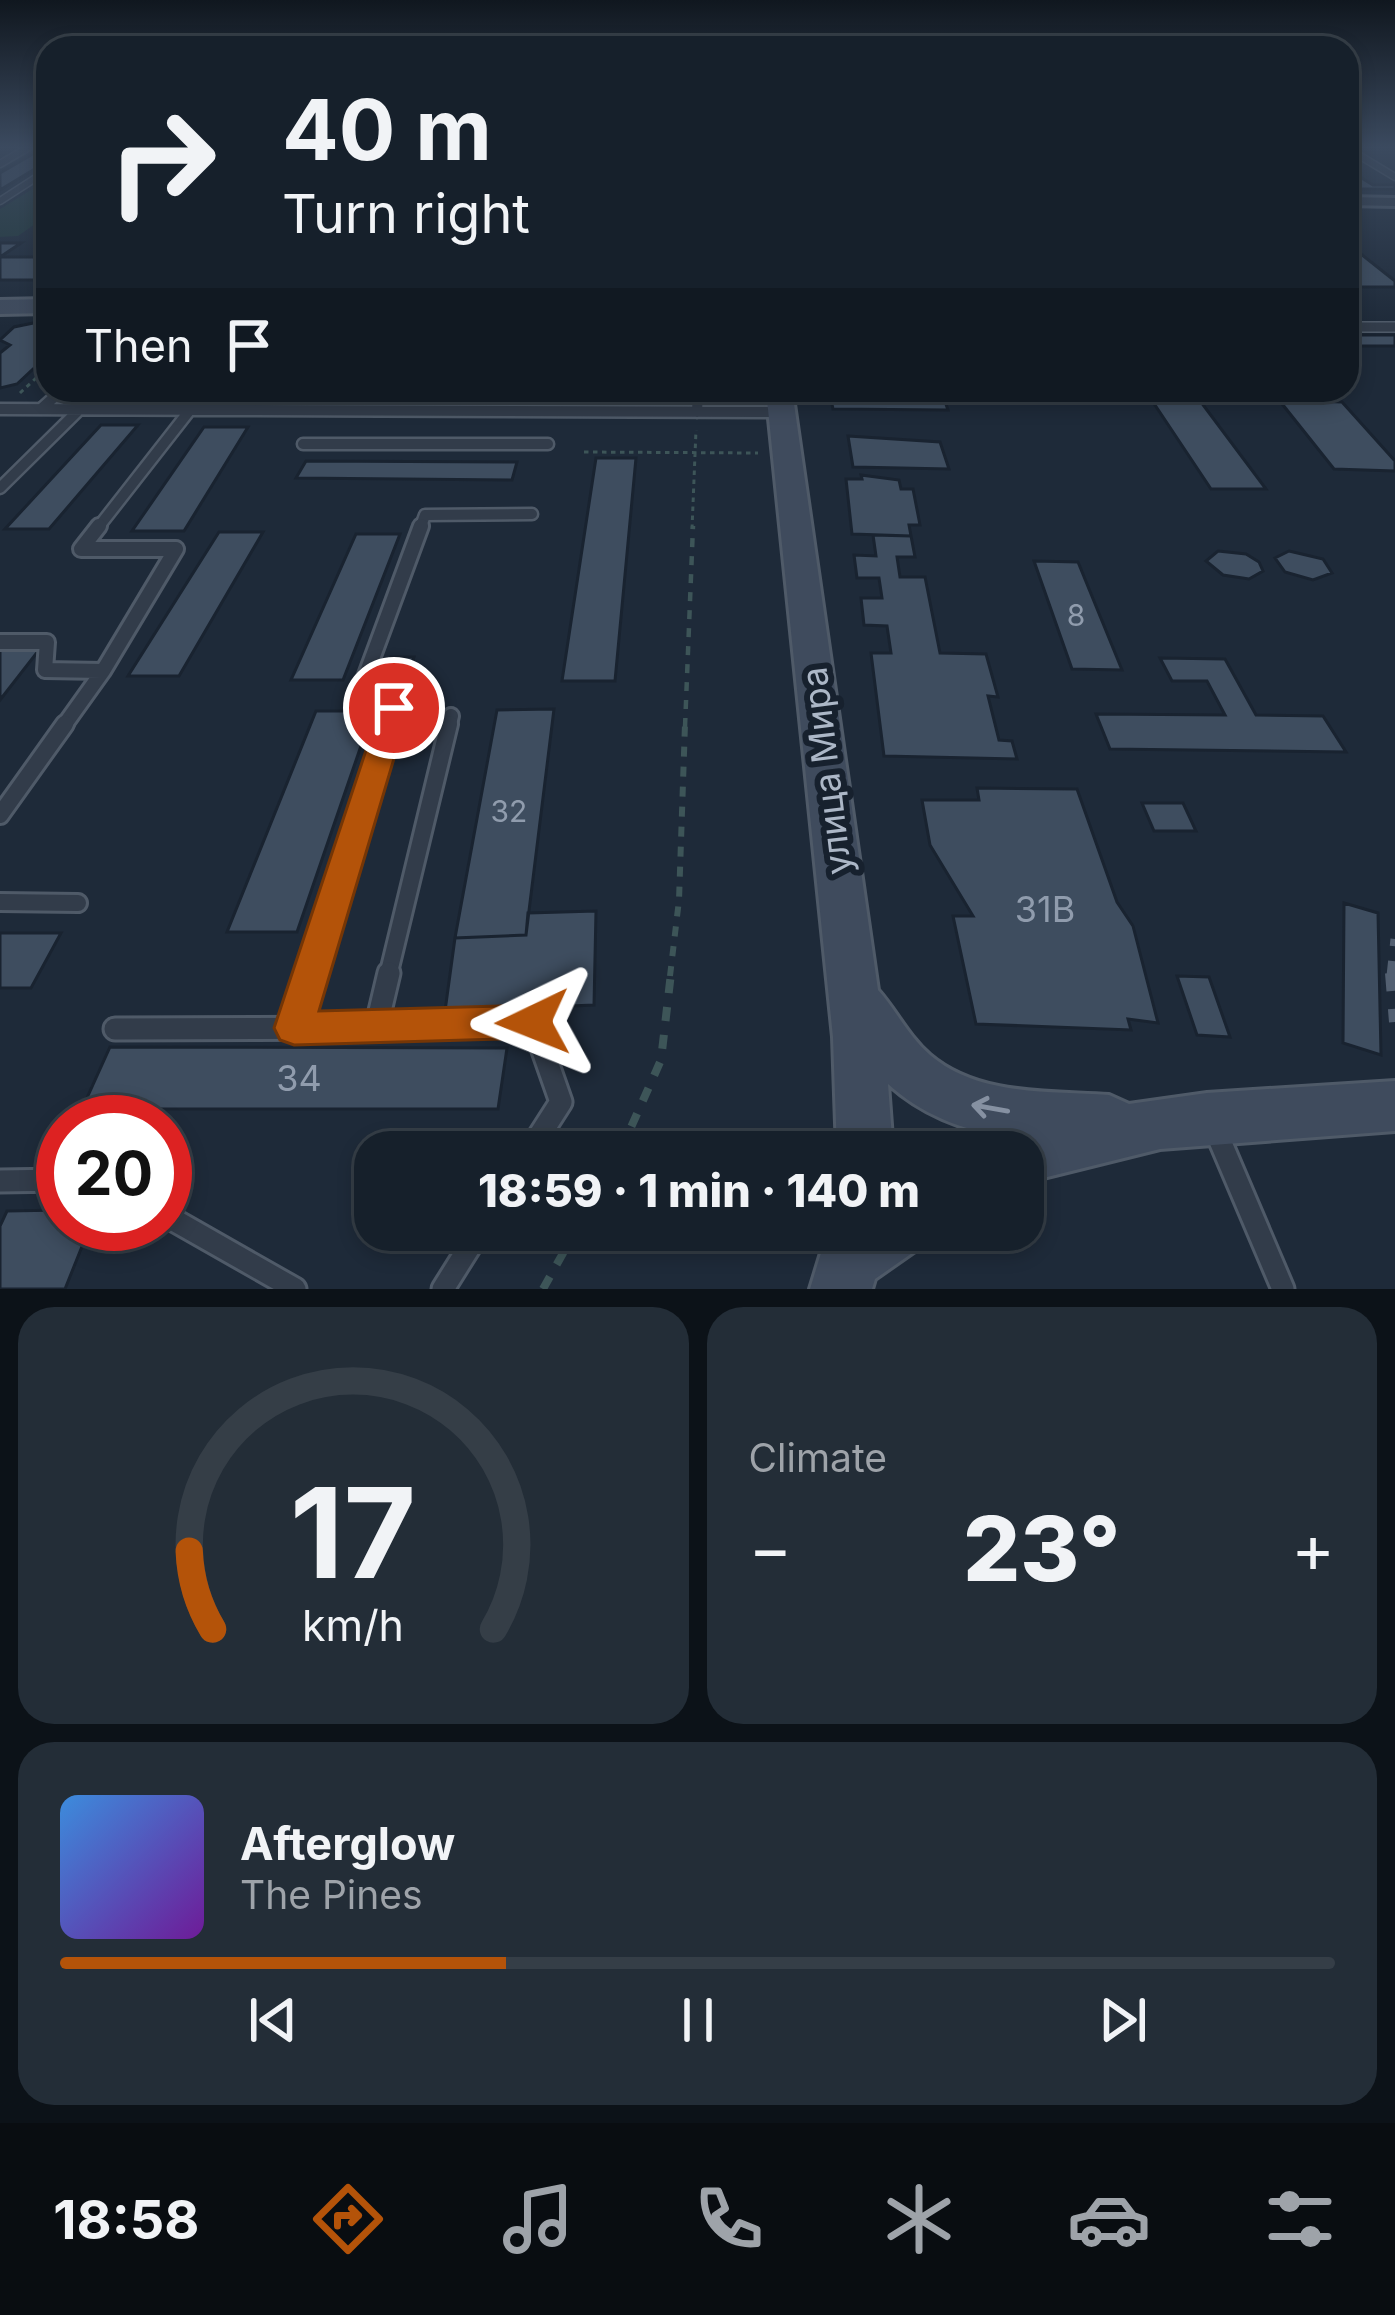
<!DOCTYPE html>
<html lang="en">
<head>
<meta charset="utf-8">
<style>
  :root { --surface:#16202b; --page:#232d37; --text:#f1f3f6; --muted:#9ea3a9; --line:#353e47; --accent:#b45309 }
  body { margin:0; font-family:Inter,sans-serif; background:var(--page); color:var(--text); height:100vh; display:flex; flex-direction:column; font-size:45px; white-space:nowrap }
  * { box-sizing:border-box; margin:0 }
  p { font-size:39px; color:var(--muted) }
  .icon { flex:none; width:66px; height:66px; fill:none; stroke:currentColor; stroke-width:2; stroke-linecap:round; stroke-linejoin:round }
  .map { position:relative; height:1289px; overflow:hidden }
  .drawer { display:flex; flex-direction:column; gap:18px; padding:18px; background:#0c1218; flex:1 }
  .drawer>* { flex:none }
  .guide { position:absolute; left:36px; top:36px; width:1323px; height:366px; border-radius:36px; box-shadow:0 6px 18px #0003,0 0 0 3px var(--line); background:#16202b; color:var(--text); overflow:hidden }
  .speed { position:absolute; left:36px; top:1095px; display:flex; gap:24px; font-size:60px; font-weight:700; text-align:center }
  .speed>* { display:grid; place-content:center; width:156px; height:156px; border-radius:50%; background:var(--surface); box-shadow:0 6px 18px #0003,0 0 0 3px var(--line); line-height:1 }
  .speed .limit { border:18px solid #d22; background:#fff; color:#111 }
  .pin { position:absolute; display:grid; place-items:center; width:102px; height:102px; color:#fff; margin:-51px; border:6px solid #fff; border-radius:50%; box-shadow:0 3px 12px #0007 }
  .me { position:absolute; width:132px; margin:-66px; rotate:268deg; stroke-linejoin:round; filter:drop-shadow(0 0 9px #0008) }
  .turn { display:flex; align-items:center; gap:42px; height:252px; padding:0 48px; font-size:54px }
  .turn .icon { width:156px; height:156px; stroke-width:2.5 }
  .turn b { display:block; font-size:84px; line-height:102px }
  .then { display:flex; align-items:center; height:114px; padding:0 48px; background:#0003; gap:24px; font-size:45px }
  .big { font-size:90px; font-weight:800; line-height:1.1 }
  .drawer .card { flex:1; display:flex; flex-direction:column; justify-content:center; gap:18px; min-width:0; padding:0 42px; border-radius:36px; background:var(--page) }
  .drawer .dial { align-items:center; gap:0 }
  .dial svg { height:312px; overflow:visible; fill:none; stroke:var(--line); stroke-width:7; stroke-linecap:round; text-anchor:middle }
  .dial text { fill:var(--text); stroke:none }
  .song { display:flex; align-items:center; gap:36px }
  .cover { width:144px; height:144px; border-radius:18px; background:linear-gradient(135deg,hsl(210 70% 55%),hsl(280 70% 35%)) }
  .played { height:12px; border-radius:6px; background:linear-gradient(90deg,var(--accent) 35%,var(--line) 35%) }
  .keys { display:flex; justify-content:space-around; direction:ltr }
  .heat { display:flex; justify-content:space-between; align-items:center; font-size:66px; direction:ltr }
  .drawer .tiles { flex:1; display:grid; gap:18px; grid-template-columns:1fr 1fr }
  .card:last-child { grid-column:span 2 }
  .trip { position:absolute; left:354px; top:1131px; width:690px; height:120px; border-radius:36px; background:var(--surface); box-shadow:0 6px 18px #0003,0 0 0 3px var(--line); font-weight:800; line-height:120px; text-align:center }
  .tabs { display:flex; height:192px; justify-content:space-around; align-items:center; background:#090d11; color:var(--muted) }
  .tabs .icon { width:84px; height:84px }
  .tabs .current { color:var(--accent) }
  .tabs b { font-size:54px; color:var(--text) }
  .map>svg:first-child { display:block }
  .green { fill:#20383a }
  .building { fill:#3e4d5f; stroke:#192330; stroke-width:3 }
  .lines { fill:none; stroke-linecap:round; stroke-linejoin:round }
  .service-far5-casing { stroke:#4f5a68; stroke-width:9 }
  .service-far4-casing { stroke:#4f5a68; stroke-width:12 }
  .service-far3-casing { stroke:#4f5a68; stroke-width:15 }
  .service-far2-casing { stroke:#4f5a68; stroke-width:20 }
  .service-far1-casing { stroke:#4f5a68; stroke-width:22 }
  .service-casing { stroke:#4f5a68; stroke-width:27 }
  .minor-casing { stroke:#4f5a68; stroke-width:6 }
  .secondary-casing { stroke:#4f5a68; stroke-width:6 }
  .path-far3 { stroke:#3d5558; stroke-width:3; stroke-dasharray:4.5 4.5; stroke-linecap:butt }
  .path-far2 { stroke:#3d5558; stroke-width:4.5; stroke-dasharray:9 9; stroke-linecap:butt }
  .path-far1 { stroke:#3d5558; stroke-width:6; stroke-dasharray:10 10; stroke-linecap:butt }
  .path { stroke:#3d5558; stroke-width:8; stroke-dasharray:14 14; stroke-linecap:butt }
  .service-far5 { stroke:#323c4a; stroke-width:6 }
  .service-far4 { stroke:#323c4a; stroke-width:9 }
  .service-far3 { stroke:#323c4a; stroke-width:10 }
  .service-far2 { stroke:#323c4a; stroke-width:14 }
  .service-far1 { stroke:#323c4a; stroke-width:16 }
  .service { stroke:#323c4a; stroke-width:21 }
  .minor { fill:#323c4a; fill-rule:evenodd }
  .secondary { fill:#3f4b5d; fill-rule:evenodd }
  .rail-far1 { stroke:#536071; stroke-width:9; stroke-dasharray:15 15; stroke-linecap:butt }
  .rail { stroke:#536071; stroke-width:12; stroke-dasharray:18 18; stroke-linecap:butt }
  .oneway { stroke:#8691a2 }
  .route { fill:#b45309; stroke:#753606; stroke-width:3 }
  .labels { text-anchor:middle; stroke-width:12; stroke-linejoin:round; paint-order:stroke }
  .number-label { font-size:30px; fill:#909cad }
  .street-label { font-size:36px; fill:#acb7c7; stroke:#17212e }
  .near-number-label { font-size:36px; fill:#909cad }
</style>
</head>
<body>
<div class="map">
<svg width="1395" height="1289" viewBox="0 0 1395 1289">
  <rect width="100%" height="100%" fill="#1e2a39"/>
  <path class="green" d="M 39,185 L 48,185 L 48,215 L 18,236 L 0,237 L 0,209 Z"/>
  <path class="building" d="M 45,147 L 48,161 L 0,190 L 0,173 Z
    M 1347,169 L 1373,185 L 1395,185 L 1395,189 L 1347,189 Z
    M 0,243 L 21,243 L 0,257 L 48,257 L 48,275 L 40,280 L 0,280 Z
    M 1347,243 L 1395,281 L 1395,287 L 1347,287 Z
    M 48,320 L 48,355 L 17,384 L 0,388 L 0,353 L 10,345 L 0,340 L 14,327 Z
    M 1347,335 L 1395,335 L 1395,346 L 1347,346 Z
    M 112,390 L 202,390 L 193,402 L 101,401 Z
    M 590,390 L 681,390 L 682,401 L 587,408 Z
    M 829,390 L 941,390 L 948,410 L 833,409 Z
    M 1145,390 L 1192,390 L 1266,489 L 1211,489 Z
    M 1279,400 L 1342,402 L 1395,461 L 1395,471 L 1334,469 Z
    M 101,425 L 138,425 L 49,529 L 5,529 Z
    M 204,427 L 248,427 L 184,531 L 132,531 Z
    M 848,436 L 940,442 L 949,469 L 853,467 Z
    M 596,458 L 636,458 L 615,681 L 562,681 Z
    M 306,461 L 517,462 L 512,480 L 296,478 Z
    M 861,475 L 899,480 L 901,489 L 913,489 L 920,525 L 909,525 L 911,536 L 852,534 L 846,479 L 862,479 Z
    M 219,532 L 263,532 L 179,676 L 128,676 Z
    M 356,534 L 400,534 L 343,680 L 291,680 Z
    M 873,535 L 911,536 L 915,557 L 897,557 L 900,577 L 925,577 L 940,653 L 986,654 L 998,697 L 988,696 L 999,740 L 1012,741 L 1017,759 L 884,756 L 871,653 L 891,653 L 887,626 L 864,625 L 861,598 L 882,598 L 879,578 L 857,578 L 854,555 L 876,556 Z
    M 1218,551 L 1246,554 L 1259,562 L 1263,571 L 1249,579 L 1223,575 L 1206,561 Z
    M 1289,551 L 1323,559 L 1332,573 L 1313,580 L 1285,572 L 1275,558 Z
    M 1034,561 L 1078,562 L 1122,670 L 1072,669 Z
    M 0,649 L 39,650 L 0,700 Z
    M 391,657 L 414,657 L 407,678 L 385,678 Z
    M 1160,658 L 1225,659 L 1256,715 L 1323,716 L 1346,752 L 1110,749 L 1096,714 L 1225,715 L 1207,681 L 1172,681 Z
    M 554,709 L 526,935 L 455,938 L 497,710 Z
    M 316,711 L 373,711 L 297,932 L 227,932 Z
    M 977,788 L 1077,789 L 1117,902 L 1133,926 L 1158,1023 L 1128,1019 L 1131,1030 L 976,1024 L 953,916 L 973,916 L 930,845 L 922,800 L 979,800 Z
    M 1142,803 L 1183,803 L 1196,831 L 1154,831 Z
    M 1344,903 L 1378,913 L 1381,1055 L 1343,1043 Z
    M 596,911 L 594,1005 L 445,1011 L 455,938 L 526,935 L 528,913 Z
    M 0,933 L 61,933 L 31,988 L 0,988 Z
    M 1177,976 L 1209,977 L 1230,1037 L 1197,1035 Z
    M 110,1047 L 507,1048 L 498,1109 L 82,1109 Z
    M 63,1210 L 63,1224 L 91,1224 L 65,1289 L 0,1289 L 0,1226 L 7,1211 Z"/>
  <g class="lines">
    <g class="service-far5-casing">
      <path id="service-far5" d="M 1347,148 L 1395,177
        M 0,164 L 29,147
        M 0,201 L 48,170"/>
    </g>
    <g class="service-far4-casing">
      <path id="service-far4" d="M 1347,327 L 1395,327"/>
    </g>
    <g class="service-far3-casing">
      <path id="service-far3" d="M 0,409 L 781,412
        M 41,409 L 62,390
        M 211,409 L 228,390
        M 697,412 L 698,390
        M 303,444 L 548,444
        M 0,488 L 80,409
        M 97,529 L 190,410
        M 420,529 L 425,515 L 532,514"/>
    </g>
    <g class="service-far2-casing">
      <path id="service-far2" d="M 0,642 L 47,642 L 45,670 L 103,671 L 176,549 L 81,549 L 99,526
        M 363,683 L 421,526
        M 63,727 L 103,671
        M 389,727 L 395,708
        M 448,727 L 451,716"/>
    </g>
    <g class="service-far1-casing">
      <path id="service-far1" d="M 0,815 L 65,724
        M 0,902 L 78,903
        M 310,976 L 390,724
        M 388,976 L 449,724"/>
    </g>
    <g class="service-casing">
      <path id="service" d="M 389,973 L 376,1028 L 533,1022 L 561,1102 L 529,1152
        M 294,1028 L 311,973
        M 115,1029 L 376,1028
        M 1215,1129 L 1283,1289
        M 0,1181 L 63,1180
        M 165,1215 L 295,1289
        M 443,1289 L 480,1230"/>
    </g>
    <g class="minor-casing">
      <path id="minor" d="M 1347,197 L 1395,198 L 1395,206 L 1347,205 Z"/>
    </g>
    <g class="secondary-casing">
      <path id="secondary" d="M 48,299 L 48,313 L 0,314 L 0,300 Z
        M 766,390 L 792,390 L 878,990 C 896,1010 908,1036 930,1055 C 978,1096 1049,1091 1109,1095 L 1129,1104 L 1207,1093 L 1395,1081 L 1395,1131 L 1160,1149 L 1023,1183 L 1023,1152 L 996,1152 L 1005,1136 C 962,1131 920,1113 888,1084 L 893,1152 L 837,1152 L 833,1037 Z
        M 828,1230 L 924,1230 L 915,1251 L 875,1279 L 872,1289 L 810,1289 Z"/>
    </g>
    <path class="path-far3" d="M 20,393 L 48,367
      M 584,452 L 758,453
      M 692,529 L 696,430"/>
    <path class="path-far2" d="M 685,727 L 693,526"/>
    <path class="path-far1" d="M 670,976 L 679,900 L 685,724"/>
    <path class="path" d="M 620,1152 L 661,1060 L 671,973
      M 543,1289 L 576,1230"/>
    <use href="#service-far5" class="service-far5"/>
    <use href="#service-far4" class="service-far4"/>
    <use href="#service-far3" class="service-far3"/>
    <use href="#service-far2" class="service-far2"/>
    <use href="#service-far1" class="service-far1"/>
    <use href="#service" class="service"/>
    <use href="#minor" class="minor"/>
    <use href="#secondary" class="secondary"/>
    <path class="rail-far1" d="M 1391,976 L 1395,939"/>
    <path class="rail" d="M 1391,973 L 1395,1022"/>
  </g>
  <defs><path id="oneway-shaft" d="M-6 0H5M1.5-3L5.5 0L1.5 3" fill="none" stroke-width="1.6" stroke-linecap="round" stroke-linejoin="round" transform="scale(3)"/></defs>
  <use class="oneway" href="#oneway-shaft" transform="translate(990 1108) rotate(-170)"/>
  <linearGradient id="sky" x2="0" y2="1"><stop stop-color="#10171f"/><stop offset="0.45" stop-color="#3b4a5f"/><stop offset="1" stop-color="#3b4a5f" stop-opacity="0"/></linearGradient>
  <rect width="1395" height="327" fill="url(#sky)"/>
  <path class="route" d="M 394,699 L 409,708 L 319,1011 L 533,1005 L 547,1010 L 553,1022 L 547,1033 L 533,1038 L 294,1045 L 280,1040 L 274,1028 L 380,708 Z"/>
  <g class="labels">
    <g class="number-label">
      <text x="1076" y="626">8</text>
      <text x="509" y="822">32</text>
    </g>
    <g class="street-label">
      <text transform="translate(826 771) rotate(-97)" y="13">улица Мира</text>
    </g>
    <g class="near-number-label">
      <text x="1045" y="922">31В</text>
      <text x="299" y="1091">34</text>
    </g>
  </g>
</svg>
<div class="speed"><div class="limit">20</div></div>
<div class="pin" style="left:394px;top:708px;background:#d93025"><svg class="icon" aria-label="arrive" viewBox="0 0 24 24"><path d="M6 21V4h12l-3 4 3 4H6"/></svg></div>
<svg class="me" style="left:533px;top:1022px" viewBox="-20 -20 40 40"><path d="M0-17L14 15 0 8-14 15z" fill="#b45309" stroke="#fff" stroke-width="4"/></svg>
<div class="trip">18:59 · 1 min · 140 m</div>
<div class="guide">
<div class="turn"><svg class="icon" aria-label="right" viewBox="0 0 24 24"><path d="M7 20v-9h11M14 6l5 5-5 5"/></svg><div><b>40 m</b>Turn right</div></div>
<div class="then">Then<svg class="icon" aria-label="arrive" viewBox="0 0 24 24"><path d="M6 21V4h12l-3 4 3 4H6"/></svg></div>
</div>
</div>
<section class="drawer">
<div class="tiles">
<div class="card dial"><svg viewBox="0 0 100 80">
<path d="M14 69A42 42 0 1 1 86 69"/>
<path d="M14 69A42 42 0 0 1 8 49" stroke="#b45309"/>
<text x="50" y="56" font-size="32" font-weight="700">17</text>
<text x="50" y="72" font-size="11">km/h</text>
</svg></div>
<div class="card"><p>Climate</p>
<div class="heat"><a>−</a><b class="big">23°</b><a>+</a></div>
</div>
<div class="card">
<div class="song"><i class="cover"></i><div><b>Afterglow</b><p>The Pines</p></div></div>
<div class="played"></div>
<div class="keys"><svg class="icon" aria-label="previous" viewBox="0 0 24 24"><path d="M18 5L8 12l10 7zM5 5v14"/></svg><svg class="icon" aria-label="pause" viewBox="0 0 24 24"><path d="M8 5v14M16 5v14"/></svg><svg class="icon" aria-label="next" viewBox="0 0 24 24"><path d="M6 5l10 7-10 7zM19 5v14"/></svg></div>
</div>
</div>
</section>
<nav class="tabs">
<b>18:58</b>
<svg class="icon current" aria-label="directions" viewBox="0 0 24 24"><path d="M12 3l9 9-9 9-9-9zM9 14v-3h6M13 9l2 2-2 2"/></svg>
<svg class="icon" aria-label="music" viewBox="0 0 24 24"><path d="M9 18V5l10-2v13"/><circle cx="6" cy="18" r="3"/><circle cx="16" cy="16" r="3"/></svg>
<svg class="icon" aria-label="phone" viewBox="0 0 24 24"><path d="M5 4h4l2 5-3 2q2 4 5 5l2-3 5 2v4C11 20 4 13 5 4z"/></svg>
<svg class="icon" aria-label="climate" viewBox="0 0 24 24"><path d="M12 3v18M4 7l16 10M4 17L20 7"/></svg>
<svg class="icon" aria-label="car" viewBox="0 0 24 24"><path d="M5 17H2v-5l4-1 3-4h7l3 4 3 1v5h-3M9 17h6M6 11h13"/><circle cx="7" cy="17" r="2"/><circle cx="17" cy="17" r="2"/></svg>
<svg class="icon" aria-label="filters" viewBox="0 0 24 24"><path d="M4 7h16M4 17h16"/><circle cx="9" cy="7" r="2"/><circle cx="15" cy="17" r="2"/></svg>
</nav>
</body>
</html>
